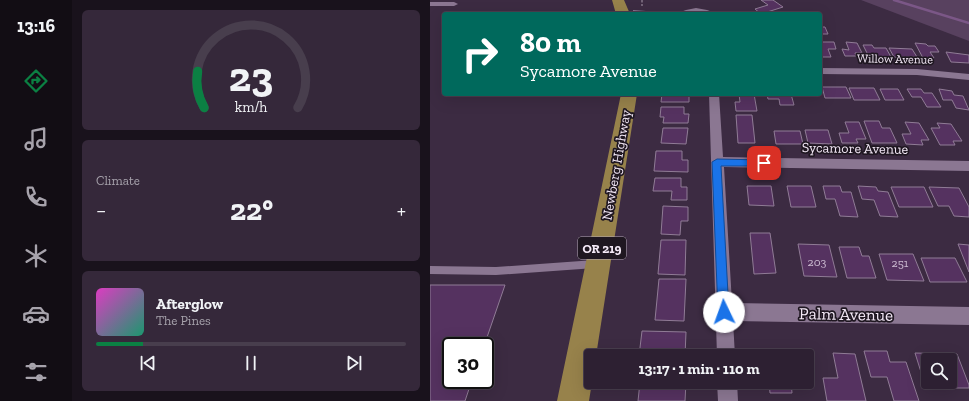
<!DOCTYPE html>
<html lang="en">
<head>
<meta charset="utf-8">
<style>
  :root { --surface:#2d2032; --page:#35283a; --text:#f1f3f6; --muted:#a7a3ac; --line:#483e4d; --accent:#0b8043 }
  body { margin:0; font-family:"Zilla Slab",serif; background:var(--page); color:var(--text); height:100vh; display:flex; flex-direction:column; font-size:15px; white-space:nowrap }
  * { box-sizing:border-box; margin:0 }
  p { font-size:13px; color:var(--muted) }
  .icon { flex:none; width:22px; height:22px; fill:none; stroke:currentColor; stroke-width:2; stroke-linecap:round; stroke-linejoin:round }
  .map { position:relative; flex:1; overflow:hidden }
  .sheet { display:flex; flex-direction:column; gap:10px; padding:10px; background:#19121c; width:358px }
  .sheet>* { flex:none }
  .hud { position:absolute; left:12px; top:12px; width:380px; height:84px; border-radius:4px; box-shadow:0 4px 16px #0002,0 0 0 1px var(--line); background:#00695c; color:#fff; overflow:hidden }
  .controls { position:absolute; left:491px; top:353px; display:grid; gap:8px }
  .controls a { display:grid; place-items:center; width:36px; height:36px; border-radius:4px; background:var(--surface); box-shadow:0 4px 16px #0002,0 0 0 1px var(--line); font-size:20px }
  .speed { position:absolute; left:12px; top:337px; display:flex; gap:8px; font-size:20px; font-weight:700; text-align:center }
  .speed>* { display:grid; place-content:center; width:52px; height:52px; border-radius:50%; background:var(--surface); box-shadow:0 4px 16px #0002,0 0 0 1px var(--line); line-height:1 }
  .speed .limit { border:2px solid #111; border-radius:6px; background:#fff; color:#111 }
  .pin { position:absolute; display:grid; place-items:center; width:34px; height:34px; color:#fff; margin:-17px; border-radius:8px; box-shadow:0 2px 6px #0006 }
  .me { position:absolute; width:44px; margin:-22px; rotate:357deg; stroke-linejoin:round; filter:drop-shadow(0 0 3px #0008) }
  .turn { display:flex; align-items:center; gap:14px; height:84px; padding:0 12px; font-size:18px }
  .turn .icon { width:52px; height:52px; stroke-width:2.5 }
  .turn b { display:block; font-size:28px; line-height:34px }
  .big { font-size:30px; font-weight:700; line-height:1.1 }
  .sheet .widget { flex:1; display:flex; flex-direction:column; justify-content:center; gap:6px; min-width:0; padding:0 14px; border-radius:6px; background:var(--page) }
  .sheet .dial { align-items:center; gap:0 }
  .dial svg { height:104px; overflow:visible; fill:none; stroke:var(--line); stroke-width:7; stroke-linecap:round; text-anchor:middle }
  .dial text { fill:var(--text); stroke:none }
  .song { display:flex; align-items:center; gap:12px }
  .cover { width:48px; height:48px; border-radius:6px; background:linear-gradient(135deg,hsl(310 70% 55%),hsl(160 70% 35%)) }
  .played { height:4px; border-radius:2px; background:linear-gradient(90deg,var(--accent) 15%,var(--line) 15%) }
  .keys { display:flex; justify-content:space-around; direction:ltr }
  .heat { display:flex; justify-content:space-between; align-items:center; font-size:22px; direction:ltr }
  .trip { position:absolute; left:154px; top:349px; width:230px; height:40px; border-radius:4px; background:var(--surface); box-shadow:0 4px 16px #0002,0 0 0 1px var(--line); font-weight:700; line-height:40px; text-align:center }
  main { display:flex; flex:1; min-height:0 }
  .tab-bar { display:flex; flex-direction:column; width:72px; justify-content:space-around; align-items:center; background:#120d14; color:var(--muted) }
  .tab-bar .icon { width:28px; height:28px }
  .tab-bar .current { color:var(--accent) }
  .tab-bar b { font-size:18px; color:var(--text) }
  .map>svg:first-child { display:block }
  .green { fill:#58415f }
  .lines { fill:none; stroke-linecap:round; stroke-linejoin:round }
  .stream { stroke:#7b5787; stroke-width:2.5 }
  .building { fill:#553260; stroke:#907c96; fill-rule:evenodd }
  .path { stroke:#837588; stroke-width:1.5; stroke-dasharray:2.5 1.5; stroke-linecap:butt }
  .service { fill:#8b7792; fill-rule:evenodd }
  .minor { fill:#8b7792; fill-rule:evenodd }
  .primary { fill:#97824b; fill-rule:evenodd }
  .route { fill:#1a73e8; stroke:#114b97 }
  .labels { text-anchor:middle; stroke-width:3.5; stroke-linejoin:round; paint-order:stroke }
  .far-street-label { font-size:12px; fill:#f4e9f7; stroke:#1f1721 }
  .number-label { font-size:12px; fill:#ccbbd1 }
  .shield { fill:#1f1721; stroke:#b4aab7; stroke-width:1 }
  .shield-label { font-size:13px; font-weight:bold; fill:#f4e9f7 }
  .street-label { font-size:14px; fill:#f4e9f7; stroke:#1f1721 }
  .near-street-label { font-size:17px; fill:#f4e9f7; stroke:#1f1721 }
</style>
</head>
<body>
<main>
<nav class="tab-bar">
<b>13:16</b>
<svg class="icon current" aria-label="directions" viewBox="0 0 24 24"><path d="M12 3l9 9-9 9-9-9zM9 14v-3h6M13 9l2 2-2 2"/></svg>
<svg class="icon" aria-label="music" viewBox="0 0 24 24"><path d="M9 18V5l10-2v13"/><circle cx="6" cy="18" r="3"/><circle cx="16" cy="16" r="3"/></svg>
<svg class="icon" aria-label="phone" viewBox="0 0 24 24"><path d="M5 4h4l2 5-3 2q2 4 5 5l2-3 5 2v4C11 20 4 13 5 4z"/></svg>
<svg class="icon" aria-label="climate" viewBox="0 0 24 24"><path d="M12 3v18M4 7l16 10M4 17L20 7"/></svg>
<svg class="icon" aria-label="car" viewBox="0 0 24 24"><path d="M5 17H2v-5l4-1 3-4h7l3 4 3 1v5h-3M9 17h6M6 11h13"/><circle cx="7" cy="17" r="2"/><circle cx="17" cy="17" r="2"/></svg>
<svg class="icon" aria-label="filters" viewBox="0 0 24 24"><path d="M4 7h16M4 17h16"/><circle cx="9" cy="7" r="2"/><circle cx="15" cy="17" r="2"/></svg>
</nav>
<section class="sheet">
<div class="widget dial"><svg viewBox="0 0 100 80">
<path d="M14 69A42 42 0 1 1 86 69"/>
<path d="M14 69A42 42 0 0 1 9 41" stroke="#0b8043"/>
<text x="50" y="56" font-size="32" font-weight="700">23</text>
<text x="50" y="72" font-size="11">km/h</text>
</svg></div>
<div class="widget"><p>Climate</p>
<div class="heat"><a>−</a><b class="big">22°</b><a>+</a></div>
</div>
<div class="widget">
<div class="song"><i class="cover"></i><div><b>Afterglow</b><p>The Pines</p></div></div>
<div class="played"></div>
<div class="keys"><svg class="icon" aria-label="previous" viewBox="0 0 24 24"><path d="M18 5L8 12l10 7zM5 5v14"/></svg><svg class="icon" aria-label="pause" viewBox="0 0 24 24"><path d="M8 5v14M16 5v14"/></svg><svg class="icon" aria-label="next" viewBox="0 0 24 24"><path d="M6 5l10 7-10 7zM19 5v14"/></svg></div>
</div>
</section>
<div class="map">
<svg width="539" height="401" viewBox="0 0 539 401">
  <rect width="100%" height="100%" fill="#3c2b42"/>
  <path class="green" d="M 431,0 L 539,0 L 539,41 Z"/>
  <g class="lines">
    <path class="stream" d="M 464,0 L 539,23"/>
  </g>
  <path class="building" d="M 331,0 L 343,0 L 353,7 L 331,14 L 325,9 L 338,5 Z
    M 390,27 L 395,27 L 398,34 L 390,34 Z
    M 390,42 L 404,42 L 406,49 L 398,49 L 401,57 L 390,57 Z
    M 416,42 L 427,43 L 432,53 L 425,53 L 426,56 L 415,56 L 412,49 L 419,50 Z
    M 485,43 L 496,44 L 498,46 L 505,46 L 509,52 L 500,52 L 504,58 L 493,58 Z
    M 433,45 L 442,45 L 444,48 L 456,48 L 461,57 L 439,57 Z
    M 459,48 L 482,49 L 487,57 L 464,57 Z
    M 516,52 L 539,55 L 539,63 L 521,62 Z
    M 392,87 L 416,87 L 421,98 L 395,98 Z
    M 419,88 L 444,88 L 450,100 L 424,100 Z
    M 450,89 L 468,89 L 474,100 L 455,100 Z
    M 477,89 L 491,89 L 494,93 L 502,93 L 511,107 L 497,107 L 491,97 L 482,97 Z
    M 509,89 L 522,91 L 524,95 L 533,96 L 539,110 L 526,108 L 522,100 L 513,100 Z
    M 232,94 L 259,94 L 259,102 L 231,102 Z
    M 309,94 L 324,94 L 327,111 L 306,111 L 305,102 L 310,102 Z
    M 337,94 L 361,94 L 364,105 L 350,105 L 349,99 L 338,99 Z
    M 231,107 L 254,107 L 254,114 L 259,114 L 258,123 L 233,123 L 234,117 L 230,117 Z
    M 306,115 L 322,115 L 325,143 L 308,143 Z
    M 434,121 L 449,121 L 452,128 L 460,128 L 467,143 L 442,143 Z
    M 415,122 L 429,122 L 436,139 L 426,139 L 428,143 L 412,143 L 409,133 L 419,133 Z
    M 475,122 L 489,123 L 499,140 L 491,140 L 493,145 L 476,144 L 472,134 L 481,134 Z
    M 507,123 L 521,124 L 532,141 L 523,141 L 525,145 L 510,145 L 501,128 L 510,128 Z
    M 233,128 L 258,128 L 256,144 L 231,143 Z
    M 375,130 L 398,130 L 402,144 L 378,143 Z
    M 344,131 L 370,131 L 373,144 L 346,144 Z
    M 226,151 L 252,151 L 252,160 L 258,160 L 258,172 L 224,171 Z
    M 225,178 L 251,178 L 251,187 L 257,187 L 257,200 L 241,200 L 242,191 L 223,191 Z
    M 317,186 L 341,186 L 344,206 L 319,205 Z
    M 357,186 L 381,186 L 386,207 L 361,207 Z
    M 393,186 L 410,186 L 412,192 L 421,192 L 428,217 L 410,216 L 405,199 L 396,199 Z
    M 428,186 L 446,187 L 448,191 L 458,192 L 468,217 L 450,216 L 444,200 L 432,199 Z
    M 461,187 L 494,187 L 503,207 L 469,207 Z
    M 499,187 L 529,188 L 539,207 L 539,217 L 524,216 L 519,206 L 508,206 Z
    M 233,206 L 258,207 L 258,221 L 251,221 L 250,235 L 231,234 Z
    M 320,233 L 340,233 L 346,273 L 324,274 Z
    M 231,240 L 256,240 L 255,275 L 228,274 Z
    M 368,244 L 399,245 L 407,277 L 374,276 Z
    M 528,244 L 539,245 L 539,272 Z
    M 409,247 L 429,247 L 432,256 L 439,256 L 446,278 L 417,278 Z
    M 449,254 L 483,254 L 494,281 L 457,280 Z
    M 491,258 L 525,258 L 537,282 L 500,282 Z
    M 229,279 L 256,279 L 254,321 L 225,320 Z
    M 0,285 L 75,285 L 54,346 L 21,346 L 21,380 L 42,380 L 35,401 L 0,401 Z
    M 212,331 L 256,332 L 255,356 L 209,356 Z
    M 336,350 L 379,350 L 383,376 L 377,376 L 377,356 L 336,356 Z
    M 434,351 L 457,351 L 460,362 L 476,362 L 489,401 L 464,401 L 457,377 L 441,377 Z
    M 403,353 L 425,354 L 436,401 L 397,401 L 393,378 L 408,378 Z
    M 485,353 L 527,354 L 539,385 L 539,388 L 496,388 ZM 498,360 L 520,360 L 520,382 L 498,382 Z
    M 210,382 L 256,382 L 255,401 L 208,401 Z
    M 339,382 L 361,382 L 362,393 L 340,393 Z"/>
  <g class="lines">
    <path class="path" d="M 212,0 L 212,6"/>
    <path class="service" d="M 266,8 L 277,10 L 288,14 C 281,14 275,11 268,11 C 260,11 253,14 245,14 L 256,10 Z
      M 203,10 L 242,13 L 244,14 L 204,12 L 203,12 Z
      M 165,260 L 168,261 L 169,264 L 168,267 L 165,268 L 66,275 L 0,274 L 0,266 L 66,267 Z"/>
    <path class="minor" d="M 0,2 L 24,2 L 28,4 L 24,6 L 0,6 Z
      M 390,68 L 487,69 L 539,74 L 539,80 L 487,75 L 390,74 Z
      M 279,94 L 289,94 L 293,157 L 539,161 L 539,171 L 294,167 L 302,303 L 539,307 L 539,325 L 303,321 L 305,356 L 287,356 Z
      M 287,382 L 307,382 L 308,401 L 288,401 Z"/>
    <path class="primary" d="M 182,0 L 194,0 L 200,14 L 186,14 Z
      M 191,94 L 207,94 L 166,356 L 161,356 L 162,382 L 159,401 L 127,401 Z"/>
  </g>
  <path class="route" d="M 287,159 L 334,160 L 338,163 L 334,166 L 291,166 L 299,312 L 298,316 L 294,318 L 290,316 L 288,312 L 282,162 Z"/>
  <g class="labels">
    <g class="far-street-label">
      <text transform="translate(465 59) rotate(1)" y="4">Willow Avenue</text>
    </g>
    <g class="number-label">
      <text x="387" y="266">203</text>
      <text x="470" y="267">251</text>
    </g>
    <rect class="shield" x="148" y="237" width="48" height="22" rx="3"/>
    <g class="shield-label">
      <text x="172" y="253">OR 219</text>
    </g>
    <g class="street-label">
      <text transform="translate(425 148) rotate(1)" y="5">Sycamore Avenue</text>
      <text transform="translate(186 165) rotate(-80)" y="5">Newberg Highway</text>
    </g>
    <g class="near-street-label">
      <text transform="translate(416 314) rotate(1)" y="6">Palm Avenue</text>
    </g>
  </g>
</svg>
<div class="controls">
<a><svg class="icon" aria-label="search" viewBox="0 0 24 24"><circle cx="10" cy="10" r="6"/><path d="M15 15l6 6"/></svg></a>
</div>
<div class="speed"><div class="limit">30</div></div>
<div class="pin" style="left:334px;top:163px;background:#d93025"><svg class="icon" aria-label="arrive" viewBox="0 0 24 24"><path d="M6 21V4h12l-3 4 3 4H6"/></svg></div>
<svg class="me" style="left:294px;top:312px" viewBox="-20 -20 40 40"><circle r="19" fill="#fff"/><path d="M0-13L10 11 0 6-10 11z" fill="#1a73e8"/></svg>
<div class="trip">13:17 · 1 min · 110 m</div>
<div class="hud">
<div class="turn"><svg class="icon" aria-label="right" viewBox="0 0 24 24"><path d="M7 20v-9h11M14 6l5 5-5 5"/></svg><div><b>80 m</b>Sycamore Avenue</div></div>
</div>
</div>
</main>
</body>
</html>
